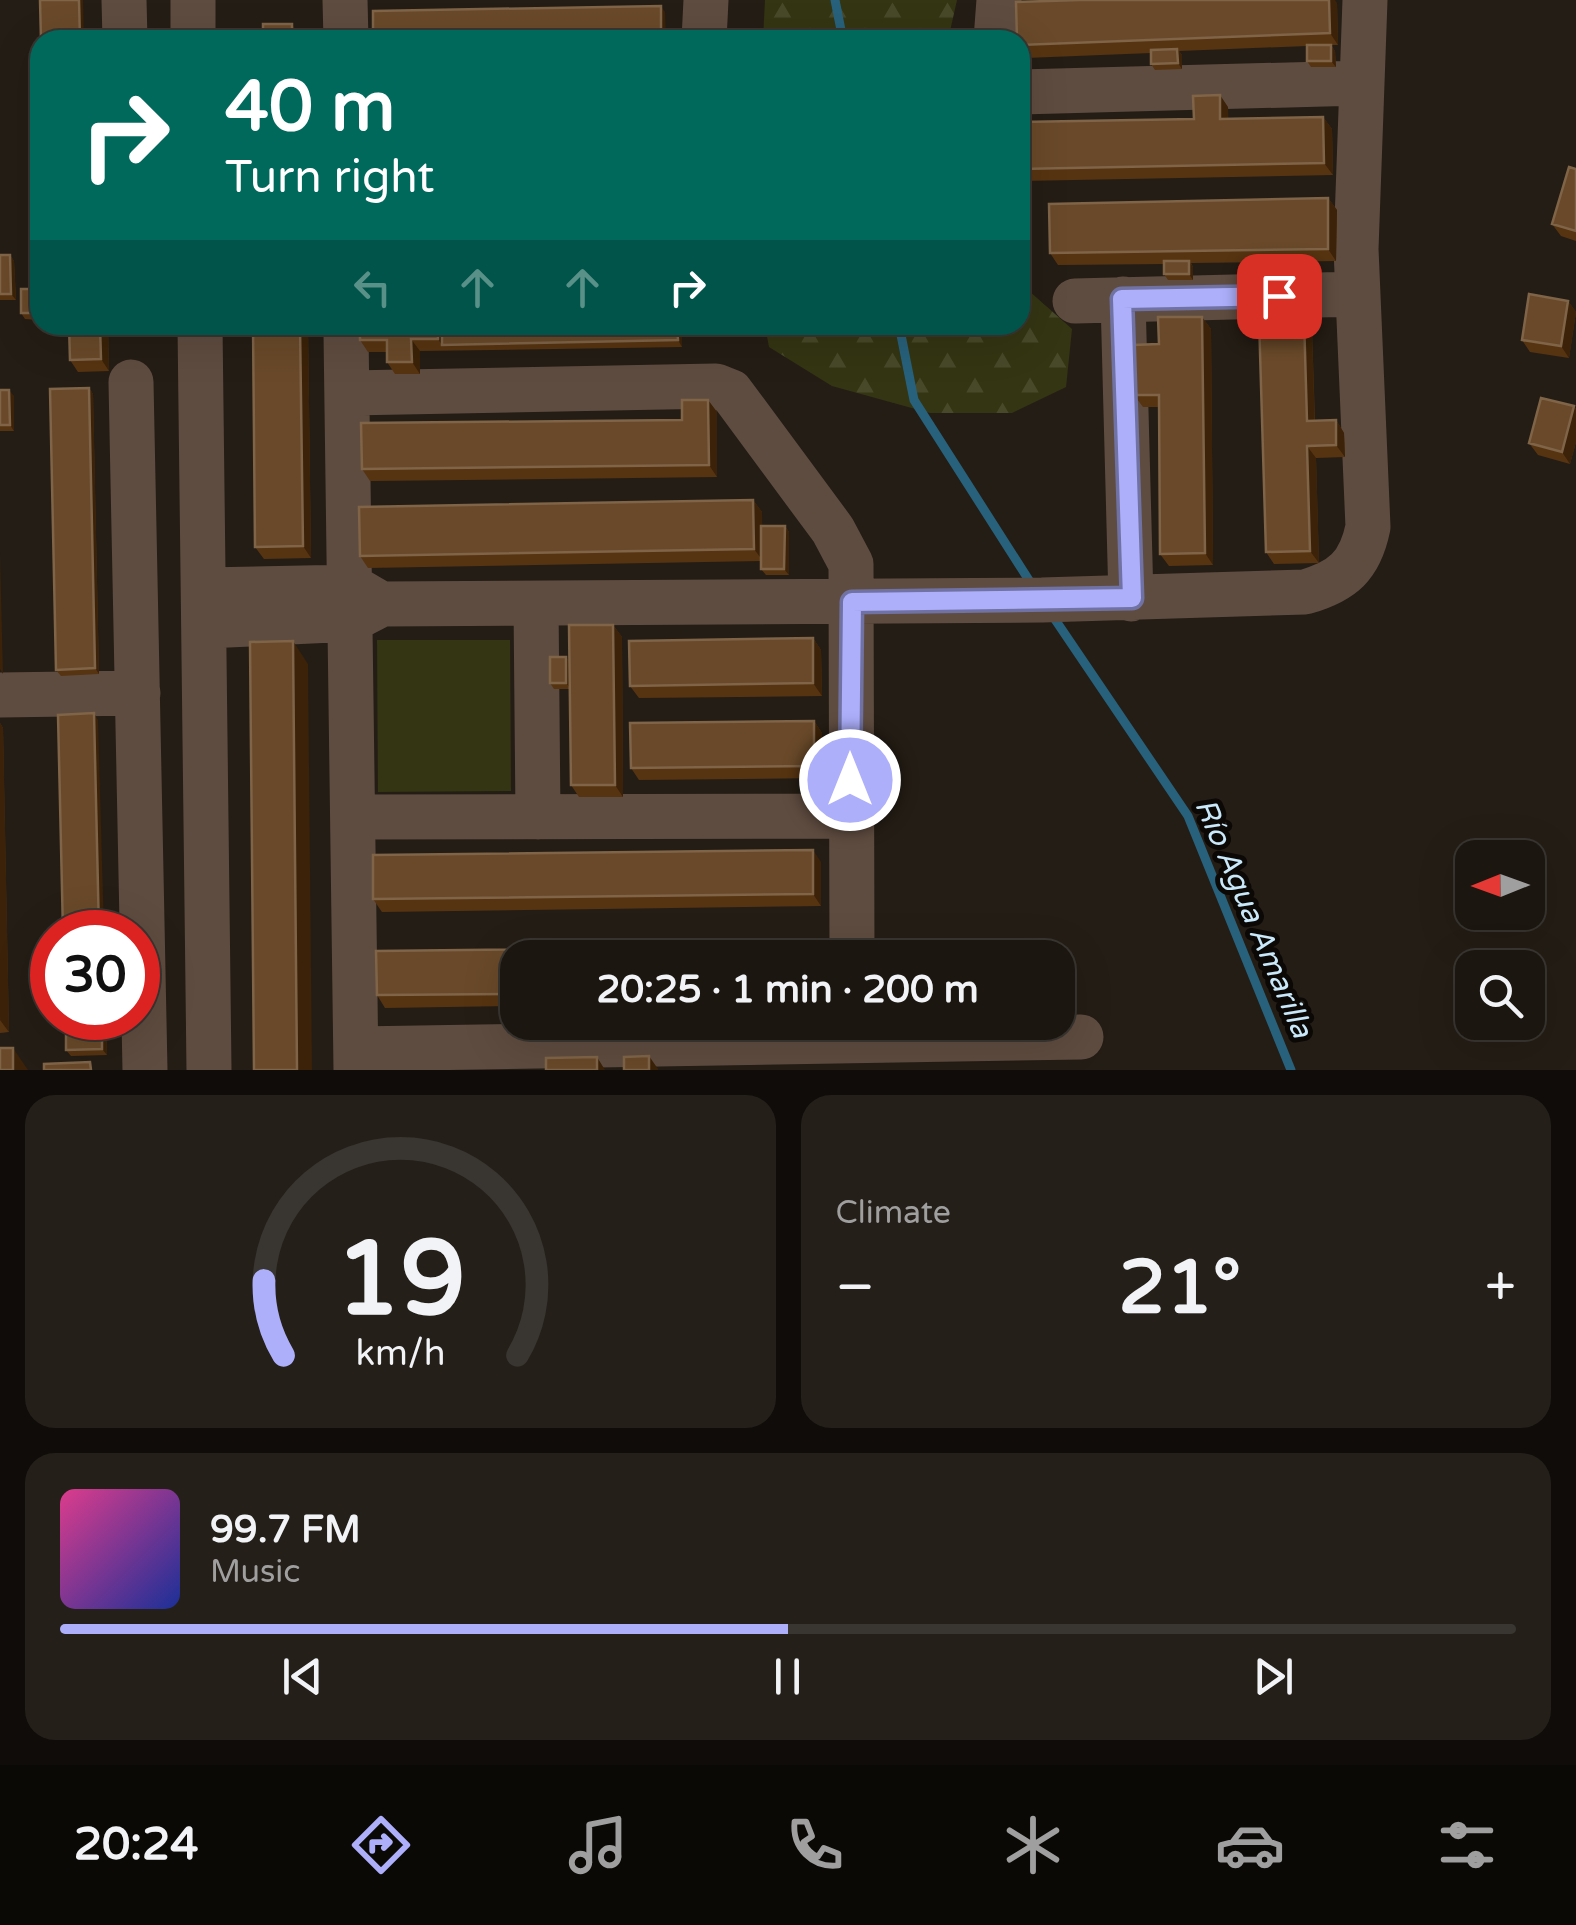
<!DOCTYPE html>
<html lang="en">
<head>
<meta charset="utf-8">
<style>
  :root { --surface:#1b1610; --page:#241f19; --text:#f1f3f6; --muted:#a09f9f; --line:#393530; --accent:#adaffb }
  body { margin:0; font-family:"Varela Round",sans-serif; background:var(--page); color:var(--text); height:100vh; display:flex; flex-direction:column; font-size:38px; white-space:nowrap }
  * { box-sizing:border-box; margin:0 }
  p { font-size:32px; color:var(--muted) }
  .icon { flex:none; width:55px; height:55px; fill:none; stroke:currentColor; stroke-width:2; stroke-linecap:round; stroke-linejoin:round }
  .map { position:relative; height:1070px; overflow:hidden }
  .drawer { display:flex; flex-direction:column; gap:25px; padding:25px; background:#0f0c09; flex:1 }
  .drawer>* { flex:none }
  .banner { position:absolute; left:30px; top:30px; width:1000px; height:305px; border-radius:30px; box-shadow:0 10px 40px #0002,0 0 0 2px var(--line); background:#00695c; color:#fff; overflow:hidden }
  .needle { width:65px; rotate:269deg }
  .buttons { position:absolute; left:1455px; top:840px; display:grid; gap:20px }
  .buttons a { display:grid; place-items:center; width:90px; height:90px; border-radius:20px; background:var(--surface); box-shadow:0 10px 40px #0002,0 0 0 2px var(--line); font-size:50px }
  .speed { position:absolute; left:30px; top:910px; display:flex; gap:20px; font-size:50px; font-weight:700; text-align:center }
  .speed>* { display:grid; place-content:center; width:130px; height:130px; border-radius:50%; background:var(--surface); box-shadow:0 10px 40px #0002,0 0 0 2px var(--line); line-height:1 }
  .speed .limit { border:15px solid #d22; background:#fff; color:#111 }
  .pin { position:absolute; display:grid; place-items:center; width:85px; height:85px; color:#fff; margin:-42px; border-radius:20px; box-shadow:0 5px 15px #0006 }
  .me { position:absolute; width:110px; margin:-55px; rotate:0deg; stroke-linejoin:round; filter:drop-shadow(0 0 8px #0008) }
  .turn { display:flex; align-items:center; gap:35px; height:210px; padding:0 30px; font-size:45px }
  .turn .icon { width:130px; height:130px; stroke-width:2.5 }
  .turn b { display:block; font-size:70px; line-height:85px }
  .lanes { display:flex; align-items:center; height:95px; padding:0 30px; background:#0003; justify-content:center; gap:50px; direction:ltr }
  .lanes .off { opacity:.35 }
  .big { font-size:75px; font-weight:700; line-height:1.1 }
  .drawer .tile { flex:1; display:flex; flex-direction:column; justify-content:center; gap:15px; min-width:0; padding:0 35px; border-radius:30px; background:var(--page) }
  .drawer .dial { align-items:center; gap:0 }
  .dial svg { height:260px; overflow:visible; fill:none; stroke:var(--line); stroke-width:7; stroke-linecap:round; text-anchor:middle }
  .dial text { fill:var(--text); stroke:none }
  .song { display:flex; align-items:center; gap:30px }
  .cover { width:120px; height:120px; border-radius:15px; background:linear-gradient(135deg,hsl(330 70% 55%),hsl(230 70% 35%)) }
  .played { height:10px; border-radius:5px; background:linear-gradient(90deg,var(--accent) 50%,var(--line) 50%) }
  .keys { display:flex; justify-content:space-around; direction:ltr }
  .heat { display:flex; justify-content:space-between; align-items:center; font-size:55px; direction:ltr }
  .drawer .tiles { flex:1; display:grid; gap:25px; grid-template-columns:1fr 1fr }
  .tile:last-child { grid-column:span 2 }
  .trip { position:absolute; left:500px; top:940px; width:575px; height:100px; border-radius:30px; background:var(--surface); box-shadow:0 10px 40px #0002,0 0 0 2px var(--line); font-weight:700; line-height:100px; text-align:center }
  .dock { display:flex; height:160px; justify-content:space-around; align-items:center; background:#0b0906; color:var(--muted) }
  .dock .icon { width:70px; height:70px }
  .dock .selected { color:var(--accent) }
  .dock b { font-size:45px; color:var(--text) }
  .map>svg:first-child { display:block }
  .green { fill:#343512 }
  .forest { fill:url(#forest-firs) }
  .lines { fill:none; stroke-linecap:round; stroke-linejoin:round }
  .stream { stroke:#28617b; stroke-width:9 }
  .minor { stroke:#5f4c40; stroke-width:45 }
  .wall { fill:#573411 }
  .shaded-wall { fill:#3b2208 }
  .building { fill:#694929; stroke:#7f6448; stroke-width:2.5 }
  .route-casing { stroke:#7072a3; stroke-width:25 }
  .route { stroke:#adaffb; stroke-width:18 }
  .labels { text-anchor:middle; stroke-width:10; stroke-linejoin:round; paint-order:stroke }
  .water-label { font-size:30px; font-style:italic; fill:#c9e9fb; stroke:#0b0805 }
</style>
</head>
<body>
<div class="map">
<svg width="1576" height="1070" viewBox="0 0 1576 1070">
  <defs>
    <pattern id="forest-firs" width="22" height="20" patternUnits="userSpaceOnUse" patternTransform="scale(2.5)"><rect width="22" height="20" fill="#343512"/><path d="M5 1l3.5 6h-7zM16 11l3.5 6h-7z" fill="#484929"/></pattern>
  </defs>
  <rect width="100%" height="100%" fill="#241d15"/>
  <path class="green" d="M 377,640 L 510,640 L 511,791 L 378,792 Z"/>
  <path class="forest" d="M 765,0 L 957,0 L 948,40 L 763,40 Z
    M 1020,283 L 1072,329 L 1066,387 L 1012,413 L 930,413 L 832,386 L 769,347 L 765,325 L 1020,325 Z"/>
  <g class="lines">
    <path class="stream" d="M 835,0 L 843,40
      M 899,325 L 914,400 L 1032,585
      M 1052,615 L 1188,816 L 1291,1070"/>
    <path class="minor" d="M 124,0 L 125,40
      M 193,0 L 193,40
      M 345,0 L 346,40
      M 704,40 L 706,0
      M 996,40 L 999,0
      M 1020,92 L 1361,83
      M 1123,299 L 1131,599
      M 1075,301 L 1357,294
      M 200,325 L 209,1070
      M 346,333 L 356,1070
      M 131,382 L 145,1070
      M 349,393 L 716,386 L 731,392 L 833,530 L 851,564 L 852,958
      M 206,590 L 352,587 L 376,601
      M 536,604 L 538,817
      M 206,626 L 353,619 L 382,604 L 1042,600 L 1305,592 C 1343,581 1360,566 1368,527 L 1356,249 L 1365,0
      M 0,695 L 138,693
      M 354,817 L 850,816
      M 357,1049 L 1081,1037"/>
  </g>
  <path class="wall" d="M 1337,3 L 1338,45 L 1331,45 L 1335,51 L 1336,67 L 1311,67 L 1307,61 L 1307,46 L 1179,51 L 1182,55 L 1182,69 L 1155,70 L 1151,64 L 1151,53 L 1026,58 L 1020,49 L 1020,40 Z
    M 1228,107 L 1228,118 L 1323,117 L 1332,129 L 1333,175 L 1021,181 L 1020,179 L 1020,122 L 1194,119 Z
    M 1576,169 L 1576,241 L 1561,236 L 1552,224 Z
    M 1328,198 L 1337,210 L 1336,261 L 1191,263 L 1193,267 L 1193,280 L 1168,280 L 1164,274 L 1164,264 L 1058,265 L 1050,253 Z
    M 0,255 L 10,255 L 14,261 L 16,300 L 0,300 Z
    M 40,289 L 40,320 L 25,319 L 21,313 Z
    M 1568,301 L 1576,312 L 1569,358 L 1530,352 L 1522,340 Z
    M 1202,317 L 1211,329 L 1213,565 L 1169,566 L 1160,554 L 1159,407 L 1143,407 L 1134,395 L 1159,344 Z
    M 1304,318 L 1312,330 L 1315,421 L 1336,420 L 1344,433 L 1345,457 L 1316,458 L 1319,563 L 1274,564 L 1266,552 Z
    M 108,325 L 109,371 L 78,372 L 70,360 Z
    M 253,325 L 307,325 L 308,326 L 311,558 L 264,559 L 255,547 Z
    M 360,325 L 682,325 L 682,347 L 420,351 L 420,374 L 395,374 L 387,362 L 387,352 L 368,352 L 360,340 Z
    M 89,388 L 93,394 L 99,674 L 61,676 L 56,670 Z
    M 0,390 L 14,396 L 14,431 L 0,431 Z
    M 708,400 L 717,412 L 717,477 L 370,481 L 362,469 L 682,420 Z
    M 1574,406 L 1576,409 L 1576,442 L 1570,464 L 1538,455 L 1529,443 Z
    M 753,500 L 762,512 L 762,526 L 785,526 L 789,532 L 789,575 L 766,575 L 761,569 L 761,561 L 368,568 L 360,556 Z
    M 613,625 L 622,637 L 623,797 L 579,797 L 571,785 L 570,689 L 554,689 L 550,683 L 566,657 L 570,663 Z
    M 813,638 L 821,650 L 822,696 L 639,698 L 630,686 Z
    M 814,721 L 822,733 L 823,778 L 639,780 L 631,768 Z
    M 0,723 L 3,728 L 9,1032 L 0,1033 Z
    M 821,862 L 821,906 L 382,912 L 373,899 Z
    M 518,958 L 518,1006 L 385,1008 L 377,995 Z
    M 106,1018 L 107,1055 L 71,1056 L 66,1050 Z"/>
  <path class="shaded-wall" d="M 79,0 L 83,0 L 84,40 L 80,40 Z
    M 1329,0 L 1335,0 L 1337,3 L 1338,45 L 1330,33 Z
    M 661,6 L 665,12 L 666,40 L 661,40 Z
    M 292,24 L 296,30 L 296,40 L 292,40 Z
    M 1331,45 L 1335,51 L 1336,67 L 1331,61 Z
    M 1177,49 L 1182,55 L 1182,69 L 1178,63 Z
    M 1220,95 L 1228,107 L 1229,131 L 1220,119 Z
    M 1323,117 L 1332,129 L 1333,175 L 1324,163 Z
    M 1328,198 L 1337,210 L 1336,261 L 1328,249 Z
    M 10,255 L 14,261 L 16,300 L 11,294 Z
    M 1189,261 L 1193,267 L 1193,280 L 1189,274 Z
    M 1568,301 L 1576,312 L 1569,358 L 1561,346 Z
    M 1202,317 L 1211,329 L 1213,565 L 1205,553 Z
    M 1304,318 L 1312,330 L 1315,433 L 1307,421 Z
    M 100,325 L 108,325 L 109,371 L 101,359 Z
    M 300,325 L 308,326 L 311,558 L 303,546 Z
    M 438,325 L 446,325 L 442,345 L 438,339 Z
    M 677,325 L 682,325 L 682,347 L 678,340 Z
    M 411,339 L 420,351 L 420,374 L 412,362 Z
    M 89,388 L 93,394 L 99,674 L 95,668 Z
    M 9,390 L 14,396 L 14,431 L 10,425 Z
    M 708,400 L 717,412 L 717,477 L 709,465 Z
    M 1574,406 L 1576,409 L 1576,442 L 1570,464 L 1562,452 Z
    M 1336,420 L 1344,433 L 1345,457 L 1336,445 Z
    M 1307,446 L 1316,458 L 1319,563 L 1310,551 Z
    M 753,500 L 762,512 L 763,561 L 754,549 Z
    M 785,526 L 789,532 L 789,575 L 784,569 Z
    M 0,553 L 3,674 L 0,669 Z
    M 613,625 L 622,637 L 623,797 L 615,785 Z
    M 813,638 L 821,650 L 822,696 L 813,683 Z
    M 293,641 L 308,664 L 312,1070 L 297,1070 Z
    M 566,657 L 570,663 L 571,689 L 566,683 Z
    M 94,713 L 98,720 L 104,932 L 99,932 Z
    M 814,721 L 822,733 L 823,778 L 814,766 Z
    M 0,723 L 3,728 L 9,1032 L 0,1020 Z
    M 813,850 L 821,862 L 821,906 L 813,894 Z
    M 1021,945 L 1030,958 L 1022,958 Z
    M 816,946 L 824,958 L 816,958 Z
    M 1058,960 L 1061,966 L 1062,990 L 1058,984 Z
    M 102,1018 L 106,1018 L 107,1055 L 102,1049 Z
    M 13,1048 L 28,1070 L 13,1070 Z
    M 649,1056 L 658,1069 L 658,1070 L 649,1070 Z
    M 597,1057 L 605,1070 L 597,1070 Z"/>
  <path class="building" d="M 40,0 L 79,0 L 80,40 L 41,40 Z
    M 1080,0 L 1329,0 L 1330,33 L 1020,45 L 1020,40 L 1017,40 L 1016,2 Z
    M 661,6 L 661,40 L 373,40 L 373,11 Z
    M 263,24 L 292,24 L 292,40 L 263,40 Z
    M 1307,45 L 1331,45 L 1331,61 L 1307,61 Z
    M 1177,49 L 1178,63 L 1151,64 L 1151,50 Z
    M 1220,95 L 1220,119 L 1323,117 L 1324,163 L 1020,169 L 1020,122 L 1194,119 L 1193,96 Z
    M 1569,167 L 1576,169 L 1576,231 L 1552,224 Z
    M 1328,198 L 1328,249 L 1050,253 L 1049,204 Z
    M 0,255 L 10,255 L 11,294 L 0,294 Z
    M 1164,261 L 1189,261 L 1189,274 L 1164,274 Z
    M 21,289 L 40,289 L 40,313 L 21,313 Z
    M 1529,294 L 1568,301 L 1561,346 L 1522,340 Z
    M 1158,317 L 1202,317 L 1205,553 L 1160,554 L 1159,395 L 1134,395 L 1133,345 L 1159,344 Z
    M 1259,318 L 1304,318 L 1307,421 L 1336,420 L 1336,445 L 1307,446 L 1310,551 L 1266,552 Z
    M 69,325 L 100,325 L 101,359 L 70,360 Z
    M 253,325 L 300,325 L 303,546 L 255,547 Z
    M 360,325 L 438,325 L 438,339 L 411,339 L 412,362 L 387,362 L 387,340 L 360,340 Z
    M 442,325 L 677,325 L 678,340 L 442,345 Z
    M 89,388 L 95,668 L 56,670 L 50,389 Z
    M 0,390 L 9,390 L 10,425 L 0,425 Z
    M 1541,398 L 1574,406 L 1562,452 L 1529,443 Z
    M 682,400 L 708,400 L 709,465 L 362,469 L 361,423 L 682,420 Z
    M 753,500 L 754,549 L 360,556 L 359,507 Z
    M 761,526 L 785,526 L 784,569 L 761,569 Z
    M 569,625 L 613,625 L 615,785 L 571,785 Z
    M 813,638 L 813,683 L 630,686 L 629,641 Z
    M 293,641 L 297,1070 L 254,1070 L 250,642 Z
    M 550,657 L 566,657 L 566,683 L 550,683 Z
    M 94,713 L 99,932 L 63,932 L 58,715 Z
    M 814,721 L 814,766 L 631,768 L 630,723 Z
    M 813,850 L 813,894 L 373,899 L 373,855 Z
    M 1021,945 L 1022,958 L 865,958 L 864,947 Z
    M 816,946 L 816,958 L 518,958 L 518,994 L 377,995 L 376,951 Z
    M 66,1018 L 102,1018 L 102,1049 L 66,1050 Z
    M 0,1048 L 13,1048 L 13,1070 L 0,1070 Z
    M 649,1056 L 649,1070 L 624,1070 L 624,1057 Z
    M 597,1057 L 597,1070 L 546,1070 L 546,1058 Z
    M 90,1062 L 91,1070 L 44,1070 L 44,1064 Z"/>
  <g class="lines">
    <g class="route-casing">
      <path id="route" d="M 850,780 L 852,602 L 1132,598 L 1122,299 L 1279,296"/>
    </g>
    <use href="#route" class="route"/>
  </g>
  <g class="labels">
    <g class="water-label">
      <text transform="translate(1254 918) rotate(67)" y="10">Río Agua Amarilla</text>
    </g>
  </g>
</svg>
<div class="buttons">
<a><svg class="needle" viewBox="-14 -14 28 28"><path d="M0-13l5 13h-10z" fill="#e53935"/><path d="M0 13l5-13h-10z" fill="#a09f9f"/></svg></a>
<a><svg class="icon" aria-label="search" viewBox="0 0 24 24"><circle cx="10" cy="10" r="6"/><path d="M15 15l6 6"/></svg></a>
</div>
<div class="speed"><div class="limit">30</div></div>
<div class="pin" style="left:1279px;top:296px;background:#d93025"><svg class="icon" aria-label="arrive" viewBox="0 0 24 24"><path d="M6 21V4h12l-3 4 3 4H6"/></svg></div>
<svg class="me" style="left:850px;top:780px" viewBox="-20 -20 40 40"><circle r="17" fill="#adaffb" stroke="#fff" stroke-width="3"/><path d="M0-11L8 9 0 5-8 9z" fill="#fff"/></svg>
<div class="trip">20:25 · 1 min · 200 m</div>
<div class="banner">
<div class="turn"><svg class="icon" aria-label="right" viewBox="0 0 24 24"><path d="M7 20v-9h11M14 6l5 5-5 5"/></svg><div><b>40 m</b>Turn right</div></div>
<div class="lanes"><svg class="icon off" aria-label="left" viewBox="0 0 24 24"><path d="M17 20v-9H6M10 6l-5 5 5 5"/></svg><svg class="icon off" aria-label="ahead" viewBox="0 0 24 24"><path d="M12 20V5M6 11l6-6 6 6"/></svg><svg class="icon off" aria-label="ahead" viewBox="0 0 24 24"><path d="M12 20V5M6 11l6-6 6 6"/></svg><svg class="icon" aria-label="right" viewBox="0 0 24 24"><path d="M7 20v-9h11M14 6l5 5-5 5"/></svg></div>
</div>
</div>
<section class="drawer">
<div class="tiles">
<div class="tile dial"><svg viewBox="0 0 100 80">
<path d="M14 69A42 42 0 1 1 86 69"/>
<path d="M14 69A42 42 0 0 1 8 46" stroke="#adaffb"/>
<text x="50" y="56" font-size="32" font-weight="700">19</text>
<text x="50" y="72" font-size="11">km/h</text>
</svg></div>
<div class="tile"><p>Climate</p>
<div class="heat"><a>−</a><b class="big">21°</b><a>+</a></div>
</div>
<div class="tile">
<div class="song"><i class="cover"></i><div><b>99.7 FM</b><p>Music</p></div></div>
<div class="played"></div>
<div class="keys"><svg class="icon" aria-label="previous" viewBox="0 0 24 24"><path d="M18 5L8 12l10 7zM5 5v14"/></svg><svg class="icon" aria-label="pause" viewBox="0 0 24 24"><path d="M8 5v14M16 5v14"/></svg><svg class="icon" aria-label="next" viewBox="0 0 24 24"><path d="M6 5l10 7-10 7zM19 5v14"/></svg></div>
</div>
</div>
</section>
<nav class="dock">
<b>20:24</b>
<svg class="icon selected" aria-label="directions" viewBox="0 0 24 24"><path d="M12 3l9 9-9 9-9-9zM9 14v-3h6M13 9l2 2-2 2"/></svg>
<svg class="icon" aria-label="music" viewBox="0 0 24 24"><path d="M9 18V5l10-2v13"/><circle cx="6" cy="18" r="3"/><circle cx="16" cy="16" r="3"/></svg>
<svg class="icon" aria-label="phone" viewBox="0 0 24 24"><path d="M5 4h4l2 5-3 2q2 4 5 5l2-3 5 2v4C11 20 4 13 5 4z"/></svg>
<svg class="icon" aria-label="climate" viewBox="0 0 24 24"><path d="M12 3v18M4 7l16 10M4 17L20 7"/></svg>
<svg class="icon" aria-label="car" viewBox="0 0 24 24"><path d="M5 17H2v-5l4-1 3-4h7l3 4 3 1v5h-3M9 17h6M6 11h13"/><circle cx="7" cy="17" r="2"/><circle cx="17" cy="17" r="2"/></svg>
<svg class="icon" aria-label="filters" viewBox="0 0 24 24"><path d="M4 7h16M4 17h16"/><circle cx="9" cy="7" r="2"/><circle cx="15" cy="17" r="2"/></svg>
</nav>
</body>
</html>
